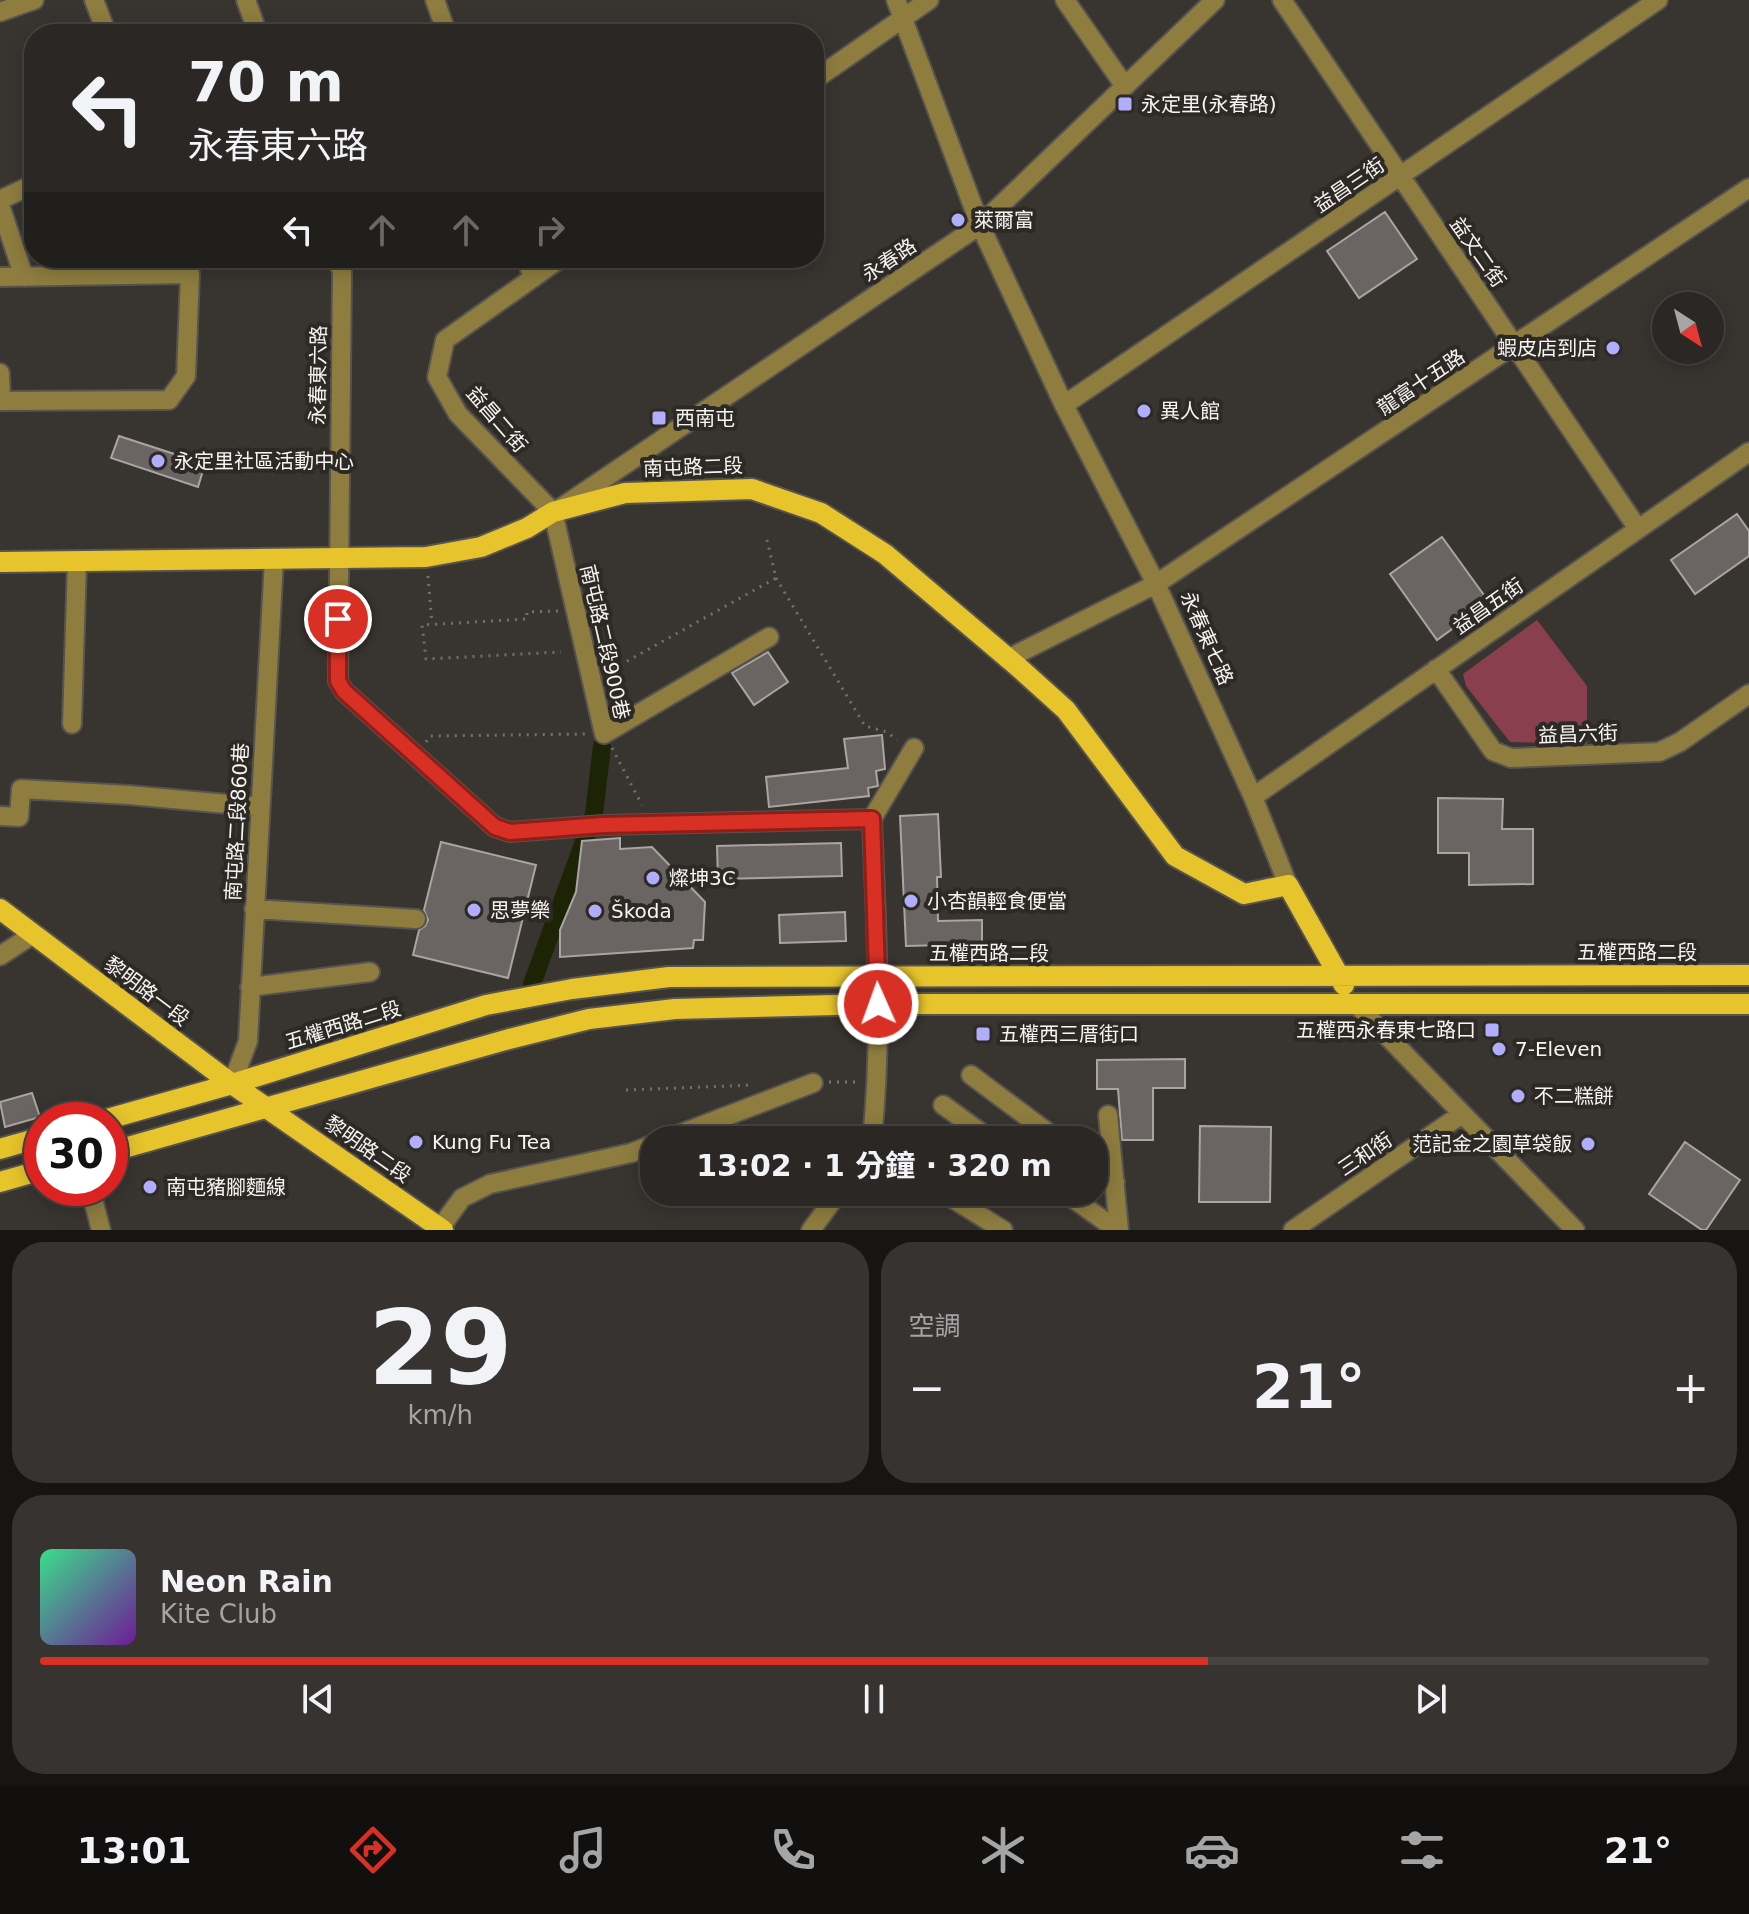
<!DOCTYPE html>
<html lang="zh-TW">
<head>
<meta charset="utf-8">
<style>
  :root { --surface:#2a2724; --page:#363331; --text:#f1f3f6; --muted:#a5a5a6; --line:#464441; --accent:#d93025 }
  body { margin:0; font-family:"DejaVu Sans","Noto Sans TC",sans-serif; background:var(--page); color:var(--text); height:100vh; display:flex; flex-direction:column; font-size:30px; white-space:nowrap }
  * { box-sizing:border-box; margin:0 }
  p { font-size:26px; color:var(--muted) }
  .icon { flex:none; width:44px; height:44px; fill:none; stroke:currentColor; stroke-width:2; stroke-linecap:round; stroke-linejoin:round }
  .map { position:relative; height:1230px; overflow:hidden }
  .drawer { display:flex; flex-direction:column; gap:12px; padding:12px; background:#171514; flex:1 }
  .drawer>* { flex:none }
  .banner { position:absolute; left:24px; top:24px; width:800px; height:244px; border-radius:32px; box-shadow:0 4px 20px #0003,0 0 0 2px var(--line); background:#2a2724; color:var(--text); overflow:hidden }
  .needle { width:52px; rotate:144deg }
  .fabs { position:absolute; left:1652px; top:292px; display:grid; gap:16px }
  .fabs a { display:grid; place-items:center; width:72px; height:72px; border-radius:50%; background:var(--surface); box-shadow:0 4px 20px #0003,0 0 0 2px var(--line); font-size:40px }
  .speed { position:absolute; left:24px; top:1102px; display:flex; gap:16px; font-size:40px; font-weight:700; text-align:center }
  .speed>* { display:grid; place-content:center; width:104px; height:104px; border-radius:50%; background:var(--surface); box-shadow:0 4px 20px #0003,0 0 0 2px var(--line); line-height:1 }
  .speed .limit { border:12px solid #d22; background:#fff; color:#111 }
  .pin { position:absolute; display:grid; place-items:center; width:68px; height:68px; color:#fff; margin:-34px; border:4px solid #fff; border-radius:50%; box-shadow:0 2px 8px #0007 }
  .me { position:absolute; width:88px; margin:-44px; rotate:358deg; stroke-linejoin:round; filter:drop-shadow(0 0 6px #0008) }
  .turn { display:flex; align-items:center; gap:28px; height:168px; padding:0 32px; font-size:36px }
  .turn .icon { width:104px; height:104px; stroke-width:2.5 }
  .turn b { display:block; font-size:56px; line-height:68px }
  .lanes { display:flex; align-items:center; height:76px; padding:0 32px; background:#0003; justify-content:center; gap:40px; direction:ltr }
  .lanes .off { opacity:.35 }
  .big { font-size:60px; font-weight:700; line-height:1.1 }
  .drawer .tile { flex:1; display:flex; flex-direction:column; justify-content:center; gap:12px; min-width:0; padding:0 28px; border-radius:32px; background:var(--page) }
  .drawer .dial { align-items:center; gap:0 }
  .dial b { font-size:104px; line-height:1 }
  .song { display:flex; align-items:center; gap:24px }
  .cover { width:96px; height:96px; border-radius:12px; background:linear-gradient(135deg,hsl(150 70% 55%),hsl(280 70% 35%)) }
  .played { height:8px; border-radius:4px; background:linear-gradient(90deg,var(--accent) 70%,var(--line) 70%) }
  .keys { display:flex; justify-content:space-around; direction:ltr }
  .heat { display:flex; justify-content:space-between; align-items:center; font-size:44px; direction:ltr }
  .drawer .tiles { flex:1; display:grid; gap:12px; grid-template-columns:1fr 1fr }
  .tile:last-child { grid-column:span 2 }
  .trip { position:absolute; left:640px; top:1126px; width:468px; height:80px; border-radius:32px; background:var(--surface); box-shadow:0 4px 20px #0003,0 0 0 2px var(--line); font-weight:700; line-height:80px; text-align:center }
  .menu { display:flex; height:128px; justify-content:space-around; align-items:center; background:#11100e; color:var(--muted) }
  .menu .icon { width:56px; height:56px }
  .menu .on { color:var(--accent) }
  .menu b { font-size:36px; color:var(--text) }
  .map>svg:first-child { display:block }
  .green { fill:#893f4d }
  .lines { fill:none; stroke-linecap:round; stroke-linejoin:round }
  .canal { stroke:#1c2405; stroke-width:18 }
  .building { fill:#6a6463; stroke:#aaa4a2; stroke-width:2 }
  .minor-casing { stroke:#57534f; stroke-width:22 }
  .major-casing { stroke:#57534f; stroke-width:24 }
  .path { stroke:#74706d; stroke-width:3; stroke-dasharray:2 6; stroke-linecap:butt }
  .minor { stroke:#8e7d3f; stroke-width:18 }
  .major { stroke:#e7c42c; stroke-width:20 }
  .route-casing { stroke:#8d1f18; stroke-width:20 }
  .route { stroke:#d93025; stroke-width:14 }
  .poi-dot { fill:#b0aefa; stroke:#2d2a26; stroke-width:3 }
  .labels { text-anchor:middle; stroke-width:8; stroke-linejoin:round; paint-order:stroke }
  .poi-label { font-size:20px; fill:#f7f4f2; stroke:#2d2a26; text-anchor:start }
  .street-label { font-size:20px; fill:#f7f4f2; stroke:#2d2a26 }
</style>
</head>
<body>
<div class="map">
<svg width="1749" height="1230" viewBox="0 0 1749 1230">
  <rect width="100%" height="100%" fill="#383430"/>
  <path class="green" d="M 1537,620 L 1587,686 L 1587,744 L 1510,742 L 1466,686 L 1463,674 Z"/>
  <g class="lines">
    <path class="canal" d="M 532,984 L 594,814 L 602,746"/>
  </g>
  <path class="building" d="M 1385,212 L 1417,259 L 1359,298 L 1327,251 Z
    M 119,436 L 205,464 L 198,487 L 111,458 Z
    M 1737,514 L 1749,531 L 1749,556 L 1695,594 L 1671,560 Z
    M 1442,537 L 1489,602 L 1437,640 L 1390,574 Z
    M 768,652 L 788,682 L 754,705 L 732,673 Z
    M 882,735 L 885,769 L 876,771 L 878,786 L 868,788 L 869,796 L 769,807 L 766,777 L 848,768 L 844,739 Z
    M 1438,798 L 1503,799 L 1502,829 L 1533,829 L 1533,884 L 1469,885 L 1469,853 L 1438,853 Z
    M 938,814 L 941,877 L 937,877 L 938,921 L 982,920 L 982,944 L 906,946 L 900,816 Z
    M 620,838 L 620,849 L 652,847 L 705,902 L 703,940 L 694,940 L 693,948 L 560,957 L 560,930 L 576,892 L 582,841 Z
    M 441,842 L 536,865 L 508,978 L 413,955 L 419,930 L 425,926 L 428,920 L 424,910 Z
    M 841,843 L 842,876 L 718,879 L 717,846 Z
    M 845,912 L 846,941 L 780,943 L 779,915 Z
    M 1185,1059 L 1185,1088 L 1153,1088 L 1153,1140 L 1122,1140 L 1118,1089 L 1097,1089 L 1097,1060 Z
    M 32,1093 L 40,1117 L 5,1127 L 0,1102 Z
    M 1200,1126 L 1271,1127 L 1270,1202 L 1199,1202 Z
    M 1685,1142 L 1740,1180 L 1706,1230 L 1702,1230 L 1649,1194 Z"/>
  <g class="lines">
    <g class="minor-casing">
      <path id="minor" d="M 94,0 L 107,34
        M 246,0 L 258,34
        M 435,0 L 447,34
        M 896,0 L 980,225 L 1064,405 L 1156,584 L 1253,797 L 1288,885
        M 1065,0 L 1124,85
        M 1282,0 L 1638,529
        M 0,12 L 34,0
        M 814,80 L 929,0
        M 0,200 L 34,184
        M 0,205 L 24,277
        M 337,258 L 342,272 L 338,681 L 344,691 L 495,827 L 510,832 L 603,825 L 872,819
        M 526,258 L 533,278
        M 0,277 L 190,274
        M 0,373 L 1,401
        M 0,401 L 169,400 L 186,376 L 190,274 L 184,258
        M 1064,405 L 1658,0
        M 559,509 L 980,225 L 1215,0
        M 553,512 L 604,734 L 769,637
        M 553,512 L 458,414 L 437,377 L 445,340 L 561,258
        M 1007,659 L 1156,584 L 1749,188
        M 1436,669 L 1493,751 L 1511,758 L 1659,752 L 1680,742 L 1749,694
        M 72,724 L 77,562
        M 1253,797 L 1749,452
        M 0,816 L 19,817 L 21,789 L 129,795 L 260,807
        M 872,819 C 876,926 883,1033 872,1140
        M 872,819 L 914,748
        M 254,909 L 416,919
        M 0,956 L 32,935
        M 250,987 L 370,972
        M 1357,1005 L 1575,1230
        M 971,1075 L 1058,1140
        M 232,1084 L 248,1041 L 274,559
        M 943,1105 L 991,1140
        M 1108,1115 L 1119,1230
        M 664,1140 L 813,1083
        M 1094,1167 L 1115,1182
        M 90,1188 L 101,1230
        M 942,1192 L 1003,1230
        M 1064,1192 L 1117,1230
        M 440,1228 L 462,1198 L 490,1184 L 631,1153 L 654,1144
        M 811,1230 L 839,1192
        M 1293,1230 L 1462,1114"/>
    </g>
    <g class="major-casing">
      <path id="major" d="M 0,562 L 426,557 L 481,547 L 527,528 L 553,512 L 625,493 L 752,489 L 821,513 L 885,554 L 1016,665 L 1066,710 L 1175,856 L 1244,894 L 1288,885 L 1344,985
        M 0,909 L 232,1084 L 443,1230
        M 104,1120 L 232,1084 L 486,1005 L 572,989 L 669,977 L 1749,975
        M 0,1149 L 42,1137
        M 110,1152 L 509,1039 L 589,1019 L 675,1009 L 878,1004 L 1749,1004
        M 0,1182 L 42,1170"/>
    </g>
    <path class="path" d="M 428,576 L 432,624
      M 776,578 L 865,726 L 887,732 L 897,740
      M 558,611 L 527,612 L 527,619 L 422,625 L 426,659 L 561,652
      M 606,673 L 776,578 L 766,536
      M 426,742 L 430,736 L 587,734
      M 612,748 L 642,805
      M 829,1082 L 858,1082
      M 626,1090 L 754,1085"/>
    <use href="#minor" class="minor"/>
    <use href="#major" class="major"/>
  </g>
  <g class="lines">
    <g class="route-casing">
      <path id="route" d="M 338,619 L 338,681 L 344,691 L 495,827 L 510,832 L 603,825 L 872,819 L 878,1004"/>
    </g>
    <use href="#route" class="route"/>
  </g>
  <g class="poi-dot">
    <rect x="1117" y="96" width="16" height="16" rx="4"/>
    <circle cx="958" cy="220" r="8"/>
    <circle cx="1613" cy="348" r="8"/>
    <circle cx="1144" cy="411" r="8"/>
    <rect x="651" y="410" width="16" height="16" rx="4"/>
    <circle cx="158" cy="461" r="8"/>
    <circle cx="653" cy="878" r="8"/>
    <circle cx="911" cy="901" r="8"/>
    <circle cx="474" cy="910" r="8"/>
    <circle cx="595" cy="911" r="8"/>
    <rect x="1484" y="1022" width="16" height="16" rx="4"/>
    <rect x="975" y="1026" width="16" height="16" rx="4"/>
    <circle cx="1499" cy="1049" r="8"/>
    <circle cx="1518" cy="1096" r="8"/>
    <circle cx="416" cy="1142" r="8"/>
    <circle cx="1588" cy="1144" r="8"/>
    <circle cx="150" cy="1187" r="8"/>
  </g>
  <g class="labels">
    <g class="poi-label">
      <text x="1141" y="111">永定里(永春路)</text>
      <text x="974" y="227">萊爾富</text>
      <text x="1597" y="355" text-anchor="end">蝦皮店到店</text>
      <text x="1160" y="418">異人館</text>
      <text x="675" y="425">西南屯</text>
      <text x="174" y="468">永定里社區活動中心</text>
      <text x="669" y="885">燦坤3C</text>
      <text x="927" y="908">小杏韻輕食便當</text>
      <text x="490" y="917">思夢樂</text>
      <text x="611" y="918">Škoda</text>
      <text x="1476" y="1037" text-anchor="end">五權西永春東七路口</text>
      <text x="999" y="1041">五權西三厝街口</text>
      <text x="1515" y="1056">7-Eleven</text>
      <text x="1534" y="1103">不二糕餅</text>
      <text x="432" y="1149">Kung Fu Tea</text>
      <text x="1572" y="1151" text-anchor="end">范記金之園草袋飯</text>
      <text x="166" y="1194">南屯豬腳麵線</text>
    </g>
    <g class="street-label">
      <text transform="translate(1349 185) rotate(-34)" y="7">益昌三街</text>
      <text transform="translate(1478 252) rotate(55)" y="7">益文二街</text>
      <text transform="translate(889 260) rotate(-34)" y="7">永春路</text>
      <text transform="translate(318 375) rotate(-89)" y="7">永春東六路</text>
      <text transform="translate(1421 382) rotate(-34)" y="7">龍富十五路</text>
      <text transform="translate(497 419) rotate(49)" y="7">益昌二街</text>
      <text transform="translate(693 467) rotate(-2)" y="7">南屯路二段</text>
      <text transform="translate(1488 606) rotate(-35)" y="7">益昌五街</text>
      <text transform="translate(1207 638) rotate(66)" y="7">永春東七路</text>
      <text transform="translate(605 642) rotate(77)" y="7">南屯路二段900巷</text>
      <text transform="translate(1578 734) rotate(-2)" y="7">益昌六街</text>
      <text transform="translate(237 822) rotate(-87)" y="7">南屯路二段860巷</text>
      <text x="1637" y="959">五權西路二段</text>
      <text x="989" y="960">五權西路二段</text>
      <text transform="translate(147 991) rotate(37)" y="7">黎明路一段</text>
      <text transform="translate(343 1025) rotate(-17)" y="7">五權西路二段</text>
      <text transform="translate(368 1149) rotate(35)" y="7">黎明路二段</text>
      <text transform="translate(1365 1154) rotate(-34)" y="7">三和街</text>
    </g>
  </g>
</svg>
<div class="fabs">
<a><svg class="needle" viewBox="-14 -14 28 28"><path d="M0-13l5 13h-10z" fill="#e53935"/><path d="M0 13l5-13h-10z" fill="#a5a5a6"/></svg></a>
</div>
<div class="speed"><div class="limit">30</div></div>
<div class="pin" style="left:338px;top:619px;background:#d93025"><svg class="icon" aria-label="arrive" viewBox="0 0 24 24"><path d="M6 21V4h12l-3 4 3 4H6"/></svg></div>
<svg class="me" style="left:878px;top:1004px" viewBox="-20 -20 40 40"><circle r="17" fill="#d93025" stroke="#fff" stroke-width="3"/><path d="M0-11L8 9 0 5-8 9z" fill="#fff"/></svg>
<div class="trip">13:02 · 1 分鐘 · 320 m</div>
<div class="banner">
<div class="turn"><svg class="icon" aria-label="left" viewBox="0 0 24 24"><path d="M17 20v-9H6M10 6l-5 5 5 5"/></svg><div><b>70 m</b>永春東六路</div></div>
<div class="lanes"><svg class="icon" aria-label="left" viewBox="0 0 24 24"><path d="M17 20v-9H6M10 6l-5 5 5 5"/></svg><svg class="icon off" aria-label="ahead" viewBox="0 0 24 24"><path d="M12 20V5M6 11l6-6 6 6"/></svg><svg class="icon off" aria-label="ahead" viewBox="0 0 24 24"><path d="M12 20V5M6 11l6-6 6 6"/></svg><svg class="icon off" aria-label="right" viewBox="0 0 24 24"><path d="M7 20v-9h11M14 6l5 5-5 5"/></svg></div>
</div>
</div>
<section class="drawer">
<div class="tiles">
<div class="tile dial"><b>29</b><p>km/h</p></div>
<div class="tile"><p>空調</p>
<div class="heat"><a>−</a><b class="big">21°</b><a>+</a></div>
</div>
<div class="tile">
<div class="song"><i class="cover"></i><div><b>Neon Rain</b><p>Kite Club</p></div></div>
<div class="played"></div>
<div class="keys"><svg class="icon" aria-label="previous" viewBox="0 0 24 24"><path d="M18 5L8 12l10 7zM5 5v14"/></svg><svg class="icon" aria-label="pause" viewBox="0 0 24 24"><path d="M8 5v14M16 5v14"/></svg><svg class="icon" aria-label="next" viewBox="0 0 24 24"><path d="M6 5l10 7-10 7zM19 5v14"/></svg></div>
</div>
</div>
</section>
<nav class="menu">
<b>13:01</b>
<svg class="icon on" aria-label="directions" viewBox="0 0 24 24"><path d="M12 3l9 9-9 9-9-9zM9 14v-3h6M13 9l2 2-2 2"/></svg>
<svg class="icon" aria-label="music" viewBox="0 0 24 24"><path d="M9 18V5l10-2v13"/><circle cx="6" cy="18" r="3"/><circle cx="16" cy="16" r="3"/></svg>
<svg class="icon" aria-label="phone" viewBox="0 0 24 24"><path d="M5 4h4l2 5-3 2q2 4 5 5l2-3 5 2v4C11 20 4 13 5 4z"/></svg>
<svg class="icon" aria-label="climate" viewBox="0 0 24 24"><path d="M12 3v18M4 7l16 10M4 17L20 7"/></svg>
<svg class="icon" aria-label="car" viewBox="0 0 24 24"><path d="M5 17H2v-5l4-1 3-4h7l3 4 3 1v5h-3M9 17h6M6 11h13"/><circle cx="7" cy="17" r="2"/><circle cx="17" cy="17" r="2"/></svg>
<svg class="icon" aria-label="filters" viewBox="0 0 24 24"><path d="M4 7h16M4 17h16"/><circle cx="9" cy="7" r="2"/><circle cx="15" cy="17" r="2"/></svg>
<b>21°</b>
</nav>
</body>
</html>
